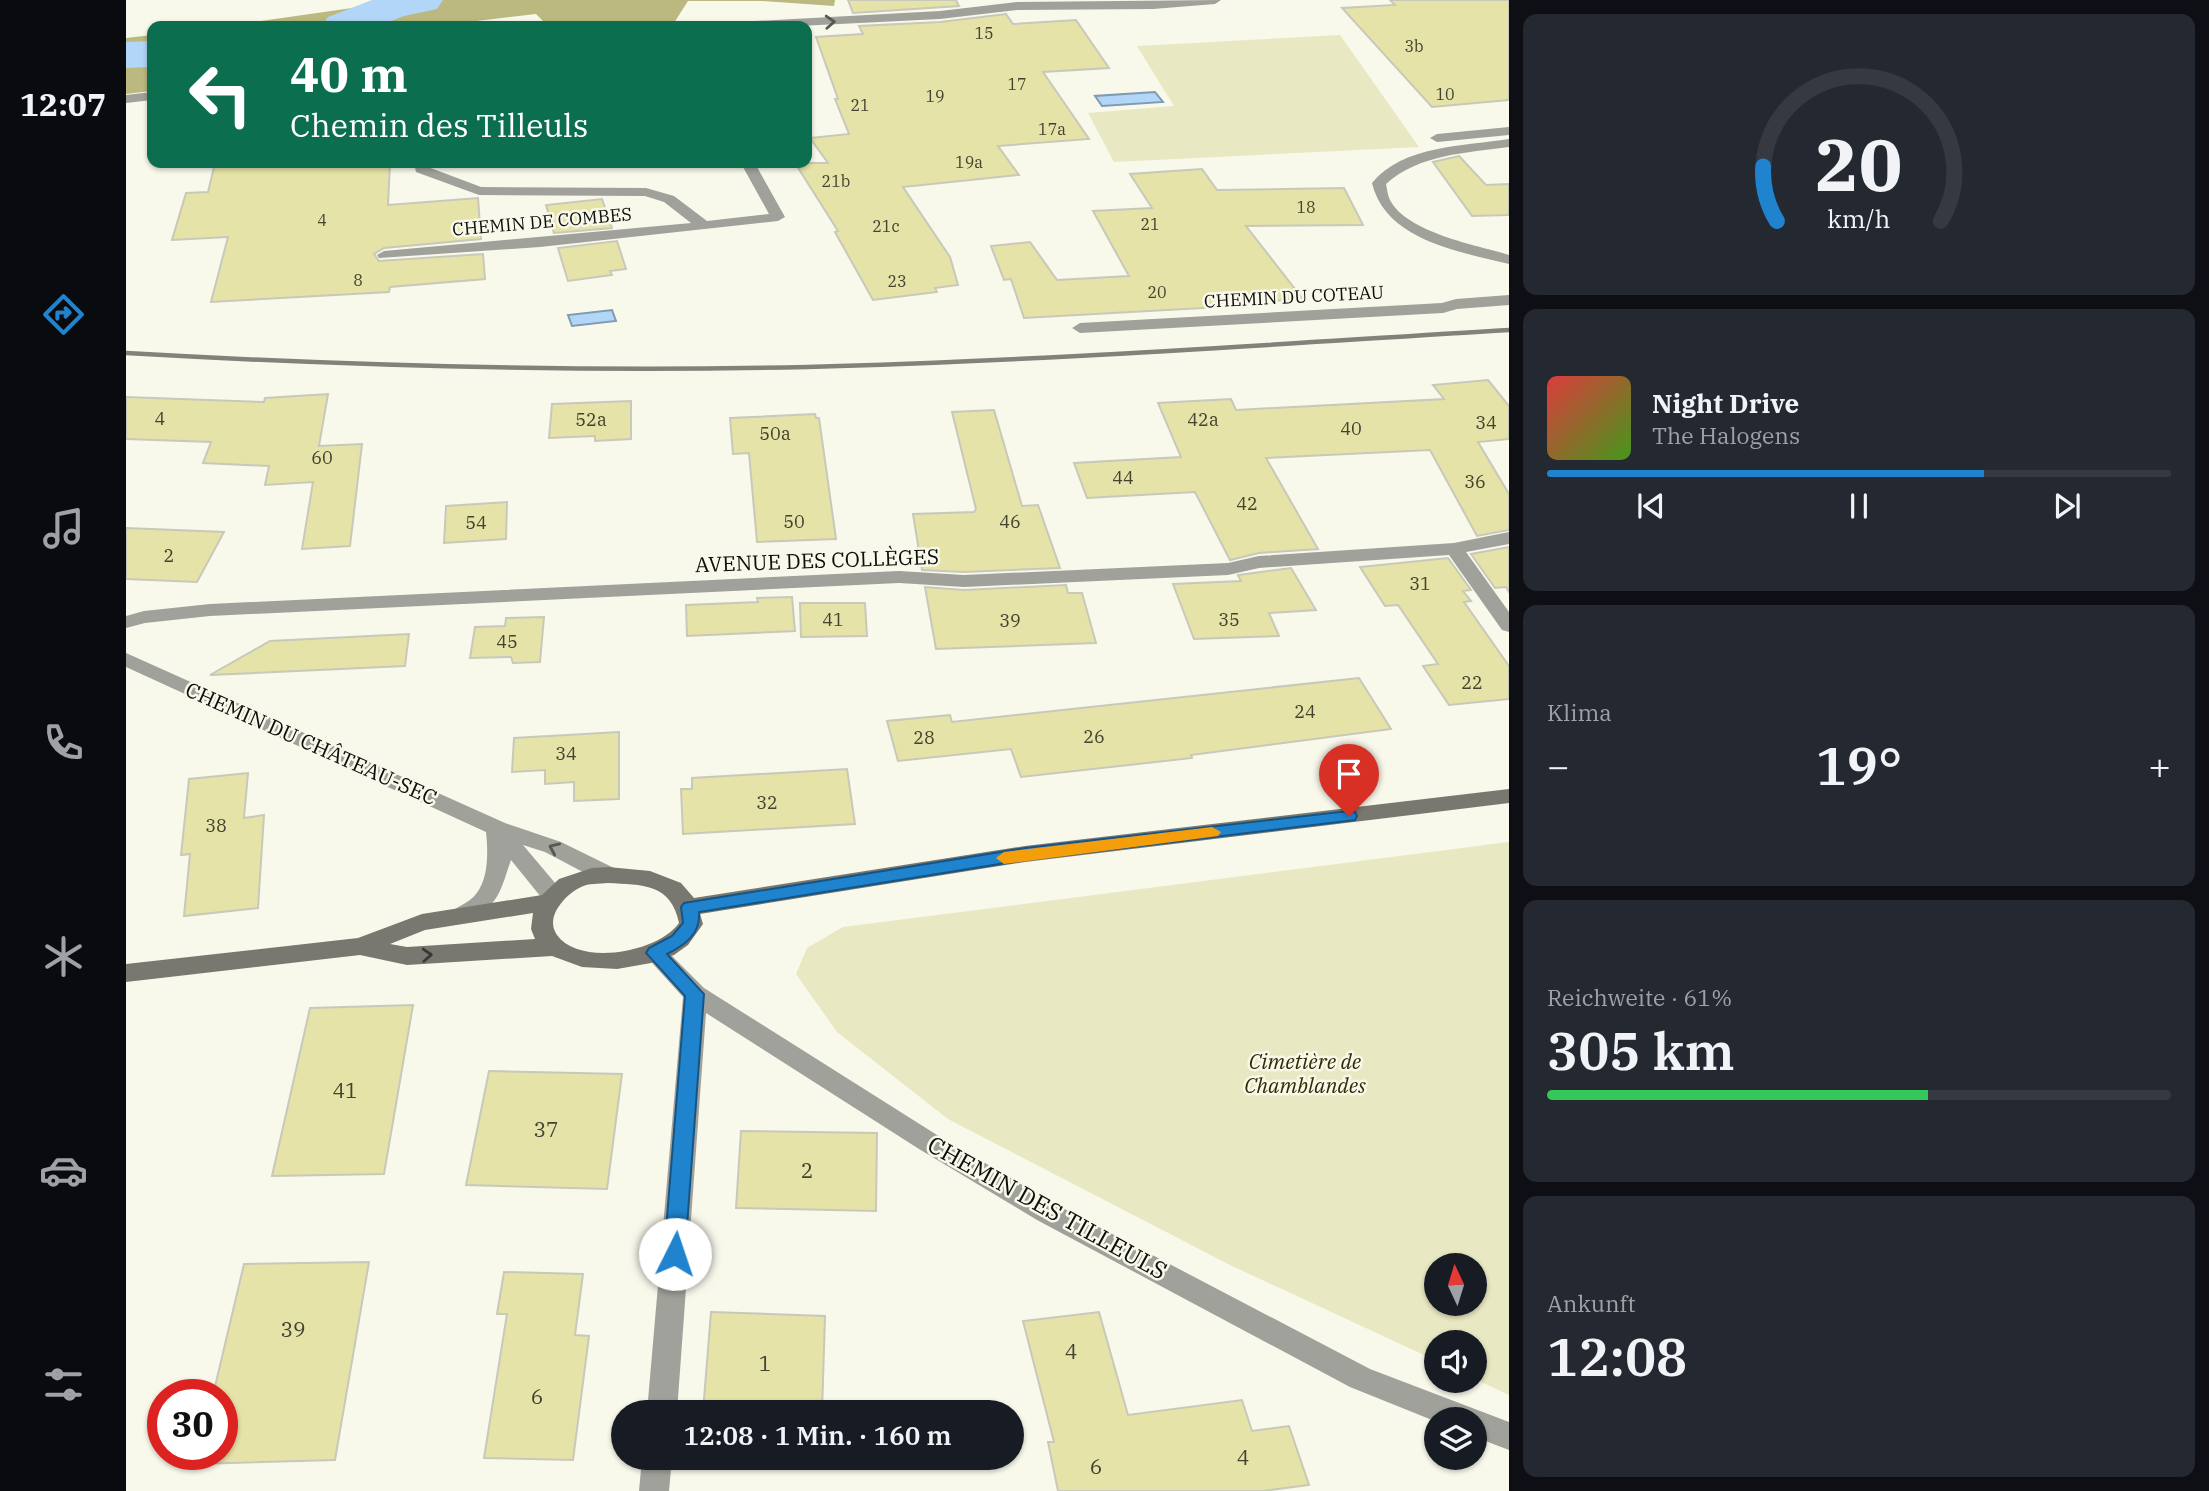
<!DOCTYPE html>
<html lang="de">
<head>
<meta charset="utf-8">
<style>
  :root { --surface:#171b24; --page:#242831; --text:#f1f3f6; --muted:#9ea1a6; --line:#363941; --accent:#2083ce }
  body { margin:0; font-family:"IBM Plex Serif",serif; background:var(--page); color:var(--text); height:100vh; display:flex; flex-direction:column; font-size:26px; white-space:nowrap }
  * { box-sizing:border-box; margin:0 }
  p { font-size:23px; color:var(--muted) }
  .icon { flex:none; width:38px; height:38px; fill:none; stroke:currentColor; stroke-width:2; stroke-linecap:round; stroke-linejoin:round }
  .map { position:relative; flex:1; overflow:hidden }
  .sheet { display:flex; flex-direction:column; gap:14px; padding:14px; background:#0d0f14; width:700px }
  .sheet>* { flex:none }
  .hud { position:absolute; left:21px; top:21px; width:665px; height:147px; border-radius:14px; box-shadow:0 2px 5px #0004; background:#0b6e4f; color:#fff; overflow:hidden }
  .needle { width:46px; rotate:356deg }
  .controls { position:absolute; left:1298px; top:1253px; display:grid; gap:14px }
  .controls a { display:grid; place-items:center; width:63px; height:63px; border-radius:50%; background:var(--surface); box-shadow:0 2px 5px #0004; font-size:35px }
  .speed { position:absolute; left:21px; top:1379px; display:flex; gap:14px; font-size:35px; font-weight:700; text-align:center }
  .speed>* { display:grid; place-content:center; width:91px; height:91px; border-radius:50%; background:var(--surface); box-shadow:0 2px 5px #0004; line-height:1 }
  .speed .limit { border:10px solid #d22; background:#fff; color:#111 }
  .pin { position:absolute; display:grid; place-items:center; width:60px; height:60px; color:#fff; margin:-72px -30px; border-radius:50% 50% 50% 0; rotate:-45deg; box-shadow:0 0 7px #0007 }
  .pin .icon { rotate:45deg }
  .me { position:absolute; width:77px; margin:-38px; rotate:4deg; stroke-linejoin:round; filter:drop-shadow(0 0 5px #0008) }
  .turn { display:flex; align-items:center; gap:24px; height:147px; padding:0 28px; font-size:32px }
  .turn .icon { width:91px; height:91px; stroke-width:2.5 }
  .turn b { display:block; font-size:49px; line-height:60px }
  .big { font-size:52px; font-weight:600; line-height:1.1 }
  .sheet .widget { flex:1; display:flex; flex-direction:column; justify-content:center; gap:10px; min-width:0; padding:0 24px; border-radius:14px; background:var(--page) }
  .sheet .dial { align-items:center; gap:0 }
  .dial svg { height:182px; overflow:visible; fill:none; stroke:var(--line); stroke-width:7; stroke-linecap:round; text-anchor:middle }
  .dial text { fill:var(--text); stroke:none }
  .song { display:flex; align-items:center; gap:21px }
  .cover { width:84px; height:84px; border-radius:10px; background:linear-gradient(135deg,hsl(0 70% 55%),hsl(100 70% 35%)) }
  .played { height:7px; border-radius:4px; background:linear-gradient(90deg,var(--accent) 70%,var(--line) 70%) }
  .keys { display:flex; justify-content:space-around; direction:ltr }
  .heat { display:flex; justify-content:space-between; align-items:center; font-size:38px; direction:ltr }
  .charge { height:10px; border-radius:5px; background:linear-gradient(90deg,#34c759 61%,var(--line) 0) }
  .trip { position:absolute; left:485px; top:1400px; width:413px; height:70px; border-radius:35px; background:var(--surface); box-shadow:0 2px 5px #0004; font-weight:600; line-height:70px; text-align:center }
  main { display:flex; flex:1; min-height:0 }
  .tabs { display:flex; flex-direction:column; width:126px; justify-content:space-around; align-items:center; background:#090b0e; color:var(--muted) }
  .tabs .icon { width:49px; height:49px }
  .tabs .selected { color:var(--accent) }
  .tabs b { font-size:32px; color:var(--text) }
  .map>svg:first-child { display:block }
  .green { fill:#e8e8c2; fill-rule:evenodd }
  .forest { fill:#bbb97f }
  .water { fill:#b1d6f8; stroke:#809ab1; stroke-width:2 }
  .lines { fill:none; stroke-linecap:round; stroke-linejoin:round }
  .river { fill:#b1d6f8; fill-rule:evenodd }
  .building { fill:#e5e3a7; stroke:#c8c8bb; stroke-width:2 }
  .lane { fill:#a1a19c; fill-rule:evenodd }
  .street { fill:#a1a19c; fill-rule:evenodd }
  .secondary { fill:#787870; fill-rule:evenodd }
  .rail { stroke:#82827a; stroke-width:4.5 }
  .oneway { stroke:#585853 }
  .oneway2 { stroke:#383833 }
  .route { fill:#2083ce; stroke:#155586; stroke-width:2 }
  .slow { fill:#f59e0b }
  .labels { text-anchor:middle; stroke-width:5; stroke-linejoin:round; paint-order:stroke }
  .far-number-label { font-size:16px; fill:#444331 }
  .far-street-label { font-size:18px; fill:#0e0e0a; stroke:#f8f8eb }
  .number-label { font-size:18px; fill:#444331 }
  .street-label { font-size:21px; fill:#0e0e0a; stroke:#f8f8eb }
  .park-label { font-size:21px; font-style:italic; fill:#2f2d00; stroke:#f8f8eb }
  .near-number-label { font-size:21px; fill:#444331 }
  .near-street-label { font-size:24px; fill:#0e0e0a; stroke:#f8f8eb }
</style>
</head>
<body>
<main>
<nav class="tabs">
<b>12:07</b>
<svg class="icon selected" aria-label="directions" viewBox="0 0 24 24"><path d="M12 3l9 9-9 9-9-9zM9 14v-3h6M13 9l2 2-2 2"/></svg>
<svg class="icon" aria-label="music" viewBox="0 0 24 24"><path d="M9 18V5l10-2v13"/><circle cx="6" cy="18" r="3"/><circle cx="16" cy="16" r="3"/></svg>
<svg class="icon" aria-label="phone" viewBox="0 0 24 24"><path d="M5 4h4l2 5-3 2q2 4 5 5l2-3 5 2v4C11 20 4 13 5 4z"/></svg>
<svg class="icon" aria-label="climate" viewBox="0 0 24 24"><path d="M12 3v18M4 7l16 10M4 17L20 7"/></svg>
<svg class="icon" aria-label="car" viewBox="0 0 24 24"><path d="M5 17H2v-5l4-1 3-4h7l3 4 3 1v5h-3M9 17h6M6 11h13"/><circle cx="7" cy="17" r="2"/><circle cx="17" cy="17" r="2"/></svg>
<svg class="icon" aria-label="filters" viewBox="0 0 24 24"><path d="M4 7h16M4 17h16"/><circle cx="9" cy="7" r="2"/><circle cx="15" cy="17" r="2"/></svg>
</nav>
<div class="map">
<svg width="1383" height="1491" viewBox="0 0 1383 1491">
  <rect width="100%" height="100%" fill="#f8f8eb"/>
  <path class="green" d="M 1214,35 L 1293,147 L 988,162 L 962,113 L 1048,106 L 1011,46 Z
    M 1383,842 L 1383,1395 L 1349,1379 L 1349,1342 L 1311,1342 L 1311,1361 L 1104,1265 L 822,1119 L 711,1032 L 670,974 L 681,948 L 717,927 ZM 1311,1265 L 1349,1265 L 1349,1304 L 1311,1304 Z"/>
  <path class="forest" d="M 282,0 L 709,0 L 708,6 L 637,1 L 562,1 L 546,26 L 422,26 L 410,14 L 308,26 L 101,26 Z
    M 26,35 L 26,91 L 0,94 L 0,38 Z"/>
  <path class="water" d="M 1029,92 L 1037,102 L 976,106 L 969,96 Z
    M 486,310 L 490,321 L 446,326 L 442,315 Z"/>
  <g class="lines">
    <path class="river" d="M 246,0 L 317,0 L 311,9 L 278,16 L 253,26 L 196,26 L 202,17 Z
      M 26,41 L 26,67 L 0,68 L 0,42 Z"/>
  </g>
  <path class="building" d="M 722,0 L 830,0 L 833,6 L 727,13 Z
    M 1264,0 L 1383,0 L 1383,100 L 1306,107 L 1216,8 L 1269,5 Z
    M 880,14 L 887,24 L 950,20 L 983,68 L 917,72 L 963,139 L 872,146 L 893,175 L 777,187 L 824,257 L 832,285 L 809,288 L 811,292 L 747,300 L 709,232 L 712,231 L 669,163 L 702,163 L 684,138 L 723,134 L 709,99 L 712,99 L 690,37 L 737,34 L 733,26 L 814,22 Z
    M 1333,156 L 1360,185 L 1383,184 L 1383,215 L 1346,216 L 1307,162 Z
    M 89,163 L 264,163 L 262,205 L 352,198 L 355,239 L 258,248 L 248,254 L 253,261 L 357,254 L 359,279 L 264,287 L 263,292 L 85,302 L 102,237 L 46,240 L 60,193 L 82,192 Z
    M 1076,169 L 1091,190 L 1218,188 L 1237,225 L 1120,226 L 1176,298 L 1095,307 L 898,318 L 885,279 L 878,280 L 865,246 L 904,242 L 931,280 L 1003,276 L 967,211 L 1026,208 L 1004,174 Z
    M 476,199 L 486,228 L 428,233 L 420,205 Z
    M 491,241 L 500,269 L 484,271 L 486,275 L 442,281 L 432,248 Z
    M 1362,380 L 1383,406 L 1383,439 L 1352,442 L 1383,494 L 1383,530 L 1351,536 L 1304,450 L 1140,458 L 1192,549 L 1133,553 L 1104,560 L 1069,492 L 961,498 L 948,463 L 1055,457 L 1032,403 L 1105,399 L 1110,410 L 1318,399 L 1307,385 Z
    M 202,394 L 193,446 L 236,444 L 224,546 L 176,549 L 187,482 L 139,485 L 143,466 L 77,463 L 85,442 L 0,439 L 0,397 L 138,402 L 139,398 Z
    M 505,401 L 505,439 L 469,441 L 469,436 L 423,438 L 426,404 Z
    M 868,410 L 896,506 L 912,505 L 934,568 L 838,572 L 796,570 L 787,514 L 848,512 L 850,509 L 826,412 Z
    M 689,414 L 690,418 L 693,418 L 710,539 L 631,542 L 623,453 L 607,454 L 604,418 Z
    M 381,502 L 380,539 L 318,543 L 320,506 Z
    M 0,528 L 98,532 L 71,582 L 0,579 Z
    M 1383,547 L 1383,592 L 1380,587 L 1369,588 L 1345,554 Z
    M 1322,558 L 1345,590 L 1337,591 L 1345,601 L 1338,602 L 1383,666 L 1383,699 L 1323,705 L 1297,666 L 1312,664 L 1272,605 L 1259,606 L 1234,567 Z
    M 1165,568 L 1190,610 L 1143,613 L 1153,636 L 1068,639 L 1047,584 L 1115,581 L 1112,575 Z
    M 940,585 L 942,593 L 956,593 L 970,643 L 810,649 L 799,587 L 838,590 Z
    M 666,597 L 669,631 L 561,636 L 560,605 L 632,602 L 631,598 Z
    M 674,603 L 739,603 L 741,636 L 675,637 Z
    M 418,617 L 414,662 L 387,663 L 385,657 L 344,658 L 349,627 L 379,626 L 380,618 Z
    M 283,634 L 279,666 L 84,675 L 144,641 Z
    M 1233,678 L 1265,729 L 1065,755 L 1066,758 L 895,777 L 885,749 L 772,761 L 761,721 L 824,715 L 826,722 Z
    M 493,732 L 493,799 L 448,801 L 448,782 L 419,784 L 419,770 L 386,772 L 388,738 Z
    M 721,769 L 729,824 L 557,834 L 555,789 L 566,789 L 566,778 Z
    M 122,773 L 118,818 L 138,815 L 132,908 L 58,916 L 64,854 L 55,855 L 63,779 Z
    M 287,1005 L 258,1174 L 146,1176 L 184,1008 Z
    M 363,1071 L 496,1074 L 481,1189 L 340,1185 Z
    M 615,1131 L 751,1133 L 750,1211 L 610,1208 Z
    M 243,1262 L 209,1460 L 71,1464 L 74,1454 L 96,1454 L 96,1395 L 87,1395 L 118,1264 Z
    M 378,1272 L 457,1274 L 449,1335 L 463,1336 L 447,1460 L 358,1458 L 381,1314 L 371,1314 Z
    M 585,1312 L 699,1316 L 696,1412 L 577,1412 Z
    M 973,1312 L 1002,1415 L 1116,1400 L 1126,1431 L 1163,1426 L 1183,1485 L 1137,1491 L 932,1491 L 922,1442 L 928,1442 L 897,1321 Z"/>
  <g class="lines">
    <path class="lane" d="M 1383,127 L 1383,135 L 1311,142 L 1304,138 L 1311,134 Z"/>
    <path class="street" d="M 1095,0 L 1089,4 L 1027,9 L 891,10 L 814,19 L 673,26 L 605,26 L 611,22 L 814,11 L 891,2 Z
      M 26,92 L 26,100 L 0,103 L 0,95 Z
      M 1383,139 L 1383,147 C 1341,153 1293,154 1260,184 C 1261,189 1262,196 1264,200 C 1281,233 1351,245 1383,255 L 1383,264 C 1334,252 1259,240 1246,183 C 1277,145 1339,146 1383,139 Z
      M 288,163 L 302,163 L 302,167 L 355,187 L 520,188 L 548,196 L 581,221 L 643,214 L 617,167 L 624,163 L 631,167 L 659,217 L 652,221 L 414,247 L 253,258 L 251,255 L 258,251 L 565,223 L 538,202 L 519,196 L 353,195 L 290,172 Z
      M 1383,295 L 1383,305 L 1331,309 L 1317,313 L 954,333 L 946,328 L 954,323 L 1316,303 L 1330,299 Z
      M 1383,532 L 1383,544 L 1340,552 L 1383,612 L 1383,632 L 1376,630 L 1323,555 L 1133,568 L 1102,575 L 838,587 L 773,583 L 84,616 L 19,623 L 0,628 L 0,616 L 18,611 L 84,604 L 773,571 L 838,575 L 1102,563 L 1133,556 L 1328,543 Z
      M 0,653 L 379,823 L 435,842 L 490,869 L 493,875 L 490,881 L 482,883 L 474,881 L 419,852 L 397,845 L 435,890 L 438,896 L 435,902 L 427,904 L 419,902 L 385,860 C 376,885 375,900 352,916 C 343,922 338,925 327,922 L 323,916 C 330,905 343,904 350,894 C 363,878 362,851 360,832 L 0,667 Z
      M 529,944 L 537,947 L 578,988 L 811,1135 L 929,1204 L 1244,1369 L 1383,1422 L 1383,1450 L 1349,1437 L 1349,1419 L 1311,1419 L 1311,1422 L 1224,1387 L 911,1220 L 793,1149 L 580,1013 L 551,1412 L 521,1412 L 557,997 L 517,953 L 521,947 Z
      M 516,1458 L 546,1458 L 543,1491 L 513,1491 Z"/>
    <path class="secondary" d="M 1383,789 L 1383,803 L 899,862 L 574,914 L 577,924 L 562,945 L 548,955 L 525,963 L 491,969 L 456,967 L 426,956 L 281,965 L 234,955 L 0,982 L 0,964 L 232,938 L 296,914 L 416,895 L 433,879 L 466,868 L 482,867 L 524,871 L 555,883 L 568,898 L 899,846 ZM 482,883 C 516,885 545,883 553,923 C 533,952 454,967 431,935 C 418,917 440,894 455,887 C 463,883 473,884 482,883 ZM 407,913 L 405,929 L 409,939 L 281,947 L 264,944 L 299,930 Z"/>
    <path class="rail" d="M 0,353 C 227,366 454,372 681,367 C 916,361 1149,344 1383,330"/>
  </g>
  <defs><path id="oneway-chevron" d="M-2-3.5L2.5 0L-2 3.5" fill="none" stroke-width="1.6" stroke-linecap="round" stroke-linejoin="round" transform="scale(1.75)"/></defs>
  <g class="oneway">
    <use href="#oneway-chevron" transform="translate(704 22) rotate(-3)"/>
    <use href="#oneway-chevron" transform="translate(428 848) rotate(-156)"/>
  </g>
  <use class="oneway2" href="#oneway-chevron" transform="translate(301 955) rotate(-3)"/>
  <path class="route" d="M 1223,811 L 1229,812 L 1231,816 L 1229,820 L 899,860 L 573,912 C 575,934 559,945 541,954 L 578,994 L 559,1254 L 556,1260 L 549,1263 L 541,1260 L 538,1254 L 559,996 L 520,953 L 523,948 L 546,936 L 557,923 L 555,907 L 558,903 L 899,848 Z"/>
  <path class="slow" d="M 1086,827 L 1095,832 L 1092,836 L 878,864 L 870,858 L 878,852 Z"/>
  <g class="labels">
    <g class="far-number-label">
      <text x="858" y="39">15</text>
      <text x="1288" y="52">3b</text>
      <text x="891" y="90">17</text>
      <text x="1319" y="100">10</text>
      <text x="809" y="102">19</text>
      <text x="734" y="111">21</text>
      <text x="926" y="135">17a</text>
      <text x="843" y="168">19a</text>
      <text x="710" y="187">21b</text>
      <text x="1180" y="213">18</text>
      <text x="196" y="226">4</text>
      <text x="1024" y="230">21</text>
      <text x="760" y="232">21c</text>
      <text x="232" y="286">8</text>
      <text x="771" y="287">23</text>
      <text x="1031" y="298">20</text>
    </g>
    <g class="far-street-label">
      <text transform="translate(416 222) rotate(-5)" y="6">CHEMIN DE COMBES</text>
      <text transform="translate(1168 297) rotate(-3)" y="6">CHEMIN DU COTEAU</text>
    </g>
    <g class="number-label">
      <text x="34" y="425">4</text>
      <text x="465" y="426">52a</text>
      <text x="1077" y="426">42a</text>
      <text x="1360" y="429">34</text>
      <text x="1225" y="435">40</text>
      <text x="649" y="440">50a</text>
      <text x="196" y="464">60</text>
      <text x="997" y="484">44</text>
      <text x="1349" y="488">36</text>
      <text x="1121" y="510">42</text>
      <text x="668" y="528">50</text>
      <text x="884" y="528">46</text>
      <text x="350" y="529">54</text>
      <text x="43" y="562">2</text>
      <text x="1294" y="590">31</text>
      <text x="707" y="626">41</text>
      <text x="1103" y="626">35</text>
      <text x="884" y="627">39</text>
      <text x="381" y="648">45</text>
      <text x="1346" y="689">22</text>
      <text x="1179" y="718">24</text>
      <text x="968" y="743">26</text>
      <text x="798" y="744">28</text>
      <text x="440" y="760">34</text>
      <text x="641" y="809">32</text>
      <text x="90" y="832">38</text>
    </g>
    <g class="street-label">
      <text transform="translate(691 561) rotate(-2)" y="7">AVENUE DES COLLÈGES</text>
      <text transform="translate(185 744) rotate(24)" y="7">CHEMIN DU CHÂTEAU-SEC</text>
    </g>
    <g class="park-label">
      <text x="1179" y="1069">Cimetière de<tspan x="1179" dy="24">Chamblandes</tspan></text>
    </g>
    <g class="near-number-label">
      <text x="219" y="1098">41</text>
      <text x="420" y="1137">37</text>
      <text x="681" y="1178">2</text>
      <text x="167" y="1337">39</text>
      <text x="945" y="1359">4</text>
      <text x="639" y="1371">1</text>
      <text x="411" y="1404">6</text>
      <text x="1117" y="1465">4</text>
      <text x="970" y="1474">6</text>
    </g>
    <g class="near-street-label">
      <text transform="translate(921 1208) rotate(29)" y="8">CHEMIN DES TILLEULS</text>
    </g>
  </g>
</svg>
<div class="controls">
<a><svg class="needle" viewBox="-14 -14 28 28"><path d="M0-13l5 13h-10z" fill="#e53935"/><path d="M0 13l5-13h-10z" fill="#9ea1a6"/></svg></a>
<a><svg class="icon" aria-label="sound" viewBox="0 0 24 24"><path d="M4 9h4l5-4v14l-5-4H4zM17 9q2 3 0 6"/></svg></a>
<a><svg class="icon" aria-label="layers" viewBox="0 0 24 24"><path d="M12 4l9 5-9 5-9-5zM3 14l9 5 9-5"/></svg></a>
</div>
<div class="speed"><div class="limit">30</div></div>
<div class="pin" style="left:1223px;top:816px;background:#d93025"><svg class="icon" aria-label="arrive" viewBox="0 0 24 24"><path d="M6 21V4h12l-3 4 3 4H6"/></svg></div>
<svg class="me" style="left:549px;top:1254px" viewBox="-20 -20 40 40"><circle r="19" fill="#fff"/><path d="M0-13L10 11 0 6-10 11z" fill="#2083ce"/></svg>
<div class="trip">12:08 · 1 Min. · 160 m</div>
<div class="hud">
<div class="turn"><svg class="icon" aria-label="left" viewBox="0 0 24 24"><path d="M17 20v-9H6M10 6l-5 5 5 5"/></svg><div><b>40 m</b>Chemin des Tilleuls</div></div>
</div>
</div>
<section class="sheet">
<div class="widget dial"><svg viewBox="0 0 100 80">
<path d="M14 69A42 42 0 1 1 86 69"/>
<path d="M14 69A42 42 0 0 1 8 45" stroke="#2083ce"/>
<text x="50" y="56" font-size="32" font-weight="700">20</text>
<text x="50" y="72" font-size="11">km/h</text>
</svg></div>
<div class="widget">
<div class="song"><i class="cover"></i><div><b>Night Drive</b><p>The Halogens</p></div></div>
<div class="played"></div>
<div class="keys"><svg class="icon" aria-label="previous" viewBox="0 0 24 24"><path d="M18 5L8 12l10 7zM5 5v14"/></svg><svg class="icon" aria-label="pause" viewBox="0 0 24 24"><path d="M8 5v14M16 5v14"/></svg><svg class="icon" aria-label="next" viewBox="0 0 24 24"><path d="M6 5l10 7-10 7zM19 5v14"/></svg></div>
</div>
<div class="widget"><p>Klima</p>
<div class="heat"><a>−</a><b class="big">19°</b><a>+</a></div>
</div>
<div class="widget"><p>Reichweite · 61%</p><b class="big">305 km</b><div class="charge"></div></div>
<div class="widget"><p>Ankunft</p><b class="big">12:08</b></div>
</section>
</main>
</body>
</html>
